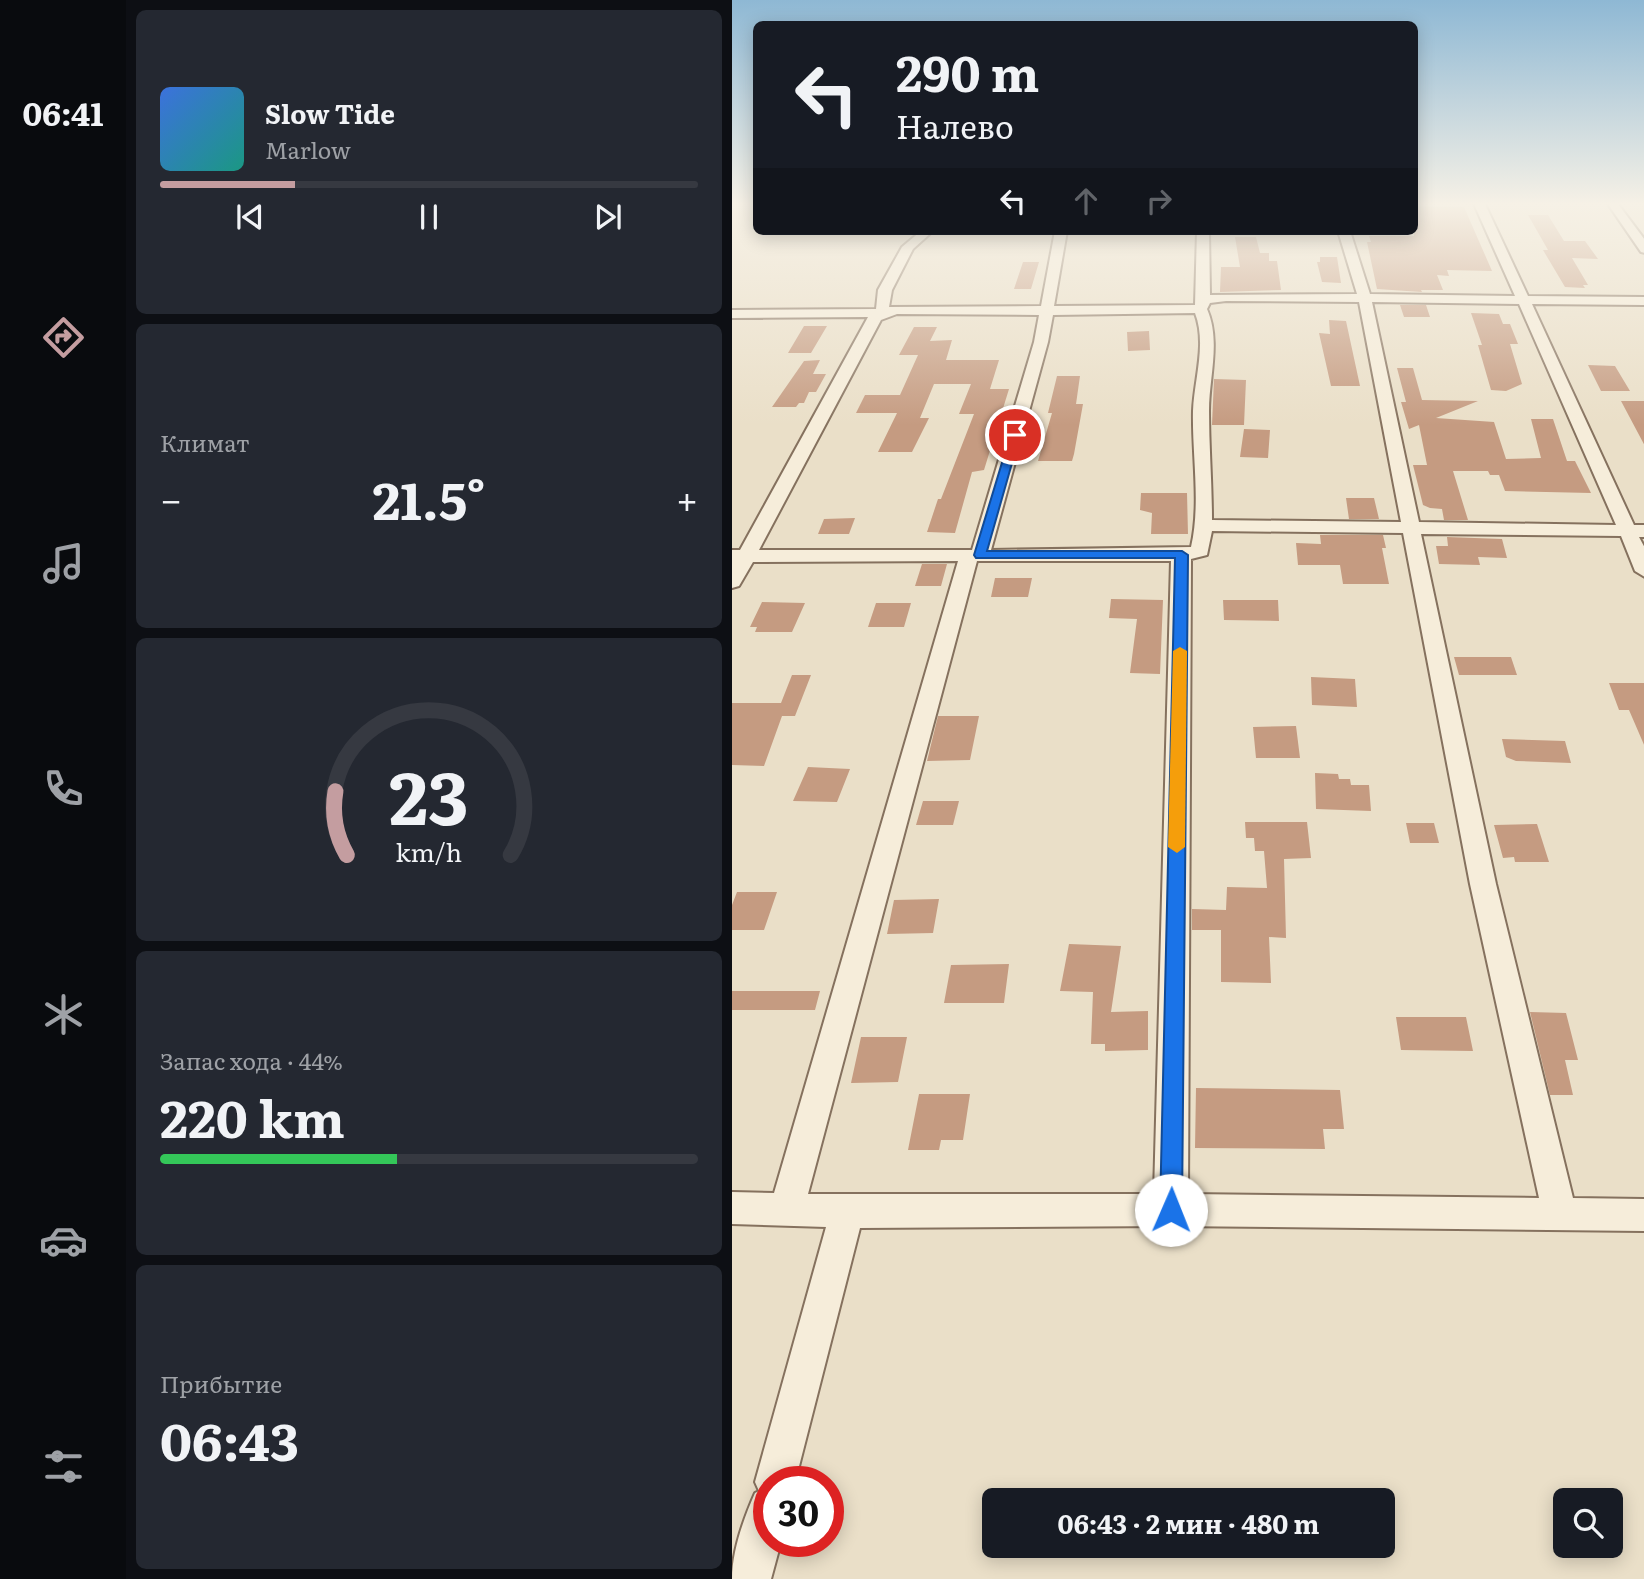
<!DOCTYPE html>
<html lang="ru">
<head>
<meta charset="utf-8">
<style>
  :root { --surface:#171b24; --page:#242831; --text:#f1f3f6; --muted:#9ea1a6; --line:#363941; --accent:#c49da0 }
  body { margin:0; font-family:Literata,serif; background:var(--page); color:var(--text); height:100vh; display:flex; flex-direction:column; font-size:26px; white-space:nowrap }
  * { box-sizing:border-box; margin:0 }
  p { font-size:23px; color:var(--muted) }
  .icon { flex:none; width:38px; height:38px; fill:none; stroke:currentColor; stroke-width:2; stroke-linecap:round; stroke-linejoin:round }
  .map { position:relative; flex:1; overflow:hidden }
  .details { display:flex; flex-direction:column; gap:10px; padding:10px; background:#0d0f14; width:606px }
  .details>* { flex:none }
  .top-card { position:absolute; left:21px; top:21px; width:665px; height:214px; border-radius:10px; box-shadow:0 4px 18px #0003; background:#171b24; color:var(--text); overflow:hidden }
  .controls { position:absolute; left:821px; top:1488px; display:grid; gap:14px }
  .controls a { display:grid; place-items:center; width:70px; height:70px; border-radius:10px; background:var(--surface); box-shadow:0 4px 18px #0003; font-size:35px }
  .speed { position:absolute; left:21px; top:1466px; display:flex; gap:14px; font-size:35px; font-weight:700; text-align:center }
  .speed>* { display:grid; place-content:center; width:91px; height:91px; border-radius:50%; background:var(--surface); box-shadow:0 4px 18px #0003; line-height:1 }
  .speed .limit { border:10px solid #d22; background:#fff; color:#111 }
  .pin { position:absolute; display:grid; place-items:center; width:60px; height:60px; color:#fff; margin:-30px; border:4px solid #fff; border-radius:50%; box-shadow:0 2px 7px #0007 }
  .me { position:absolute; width:77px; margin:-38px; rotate:1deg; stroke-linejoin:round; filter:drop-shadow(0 0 5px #0008) }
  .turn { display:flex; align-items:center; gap:24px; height:147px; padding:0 28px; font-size:32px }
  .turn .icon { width:91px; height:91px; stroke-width:2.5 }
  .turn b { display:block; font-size:49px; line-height:60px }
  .lanes { display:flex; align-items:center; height:66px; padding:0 28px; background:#0003; justify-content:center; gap:35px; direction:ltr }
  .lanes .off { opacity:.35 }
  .big { font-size:52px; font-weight:700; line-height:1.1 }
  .details .widget { flex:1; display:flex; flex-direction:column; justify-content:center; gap:10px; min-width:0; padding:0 24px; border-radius:10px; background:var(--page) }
  .details .dial { align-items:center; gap:0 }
  .dial svg { height:182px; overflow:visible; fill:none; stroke:var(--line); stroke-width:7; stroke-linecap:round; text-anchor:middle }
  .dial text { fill:var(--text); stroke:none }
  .song { display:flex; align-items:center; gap:21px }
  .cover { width:84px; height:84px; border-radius:10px; background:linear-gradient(135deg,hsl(220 70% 55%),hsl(170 70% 35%)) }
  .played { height:7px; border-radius:4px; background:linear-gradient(90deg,var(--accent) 25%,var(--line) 25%) }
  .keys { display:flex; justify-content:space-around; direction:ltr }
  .heat { display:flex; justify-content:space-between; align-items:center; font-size:38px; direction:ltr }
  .charge { height:10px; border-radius:5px; background:linear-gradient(90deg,#34c759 44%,var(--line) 0) }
  .trip { position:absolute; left:250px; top:1488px; width:413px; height:70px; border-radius:10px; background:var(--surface); box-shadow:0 4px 18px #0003; font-weight:700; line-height:70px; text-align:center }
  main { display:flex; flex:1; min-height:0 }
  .menu { display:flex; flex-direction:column; width:126px; justify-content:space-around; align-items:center; background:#090b0e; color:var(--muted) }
  .menu .icon { width:49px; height:49px }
  .menu .selected { color:var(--accent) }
  .menu b { font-size:32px; color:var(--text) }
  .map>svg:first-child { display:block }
  .building { fill:#c59b81 }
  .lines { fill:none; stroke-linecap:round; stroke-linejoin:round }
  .minor-casing { stroke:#85715e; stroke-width:4 }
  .minor { fill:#f6edda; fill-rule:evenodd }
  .route { fill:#1a73e8; stroke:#114b97; stroke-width:2 }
  .slow { fill:#f59e0b }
</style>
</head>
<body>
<main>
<nav class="menu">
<b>06:41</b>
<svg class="icon selected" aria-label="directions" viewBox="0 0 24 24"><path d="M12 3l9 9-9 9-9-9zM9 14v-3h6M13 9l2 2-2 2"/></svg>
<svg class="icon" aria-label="music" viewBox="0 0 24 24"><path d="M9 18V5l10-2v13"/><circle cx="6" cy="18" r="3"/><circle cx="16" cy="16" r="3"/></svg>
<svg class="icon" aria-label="phone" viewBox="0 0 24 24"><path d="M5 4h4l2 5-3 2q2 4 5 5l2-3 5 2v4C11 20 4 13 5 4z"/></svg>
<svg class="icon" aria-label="climate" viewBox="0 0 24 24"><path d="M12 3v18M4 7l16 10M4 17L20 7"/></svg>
<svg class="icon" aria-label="car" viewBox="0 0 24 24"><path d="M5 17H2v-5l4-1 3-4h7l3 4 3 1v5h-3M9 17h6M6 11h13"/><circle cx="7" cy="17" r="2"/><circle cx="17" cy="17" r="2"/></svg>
<svg class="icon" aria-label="filters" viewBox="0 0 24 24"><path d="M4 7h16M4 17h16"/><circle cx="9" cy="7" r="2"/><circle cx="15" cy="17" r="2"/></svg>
</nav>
<section class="details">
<div class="widget">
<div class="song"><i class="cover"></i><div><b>Slow Tide</b><p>Marlow</p></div></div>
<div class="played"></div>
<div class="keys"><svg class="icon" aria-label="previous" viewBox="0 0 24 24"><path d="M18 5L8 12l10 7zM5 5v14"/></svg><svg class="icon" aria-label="pause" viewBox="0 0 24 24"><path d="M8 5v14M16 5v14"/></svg><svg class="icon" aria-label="next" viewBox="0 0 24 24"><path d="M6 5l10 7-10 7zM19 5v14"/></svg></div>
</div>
<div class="widget"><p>Климат</p>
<div class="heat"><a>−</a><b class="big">21.5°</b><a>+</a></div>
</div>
<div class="widget dial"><svg viewBox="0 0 100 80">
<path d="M14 69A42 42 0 1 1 86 69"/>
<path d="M14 69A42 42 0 0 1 9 41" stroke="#c49da0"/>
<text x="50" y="56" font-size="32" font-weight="700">23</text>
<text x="50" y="72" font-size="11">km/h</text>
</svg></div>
<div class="widget"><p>Запас хода · 44%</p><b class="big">220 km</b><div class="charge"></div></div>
<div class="widget"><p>Прибытие</p><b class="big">06:43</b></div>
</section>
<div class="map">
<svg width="913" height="1579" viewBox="0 0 913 1579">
  <rect width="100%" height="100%" fill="#eadfc8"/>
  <path class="building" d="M 682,206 L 732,207 L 760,271 L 715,270 L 717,276 L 705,275 L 711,290 L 689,290 L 690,292 L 645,289 L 635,242 L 639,242 L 637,236 L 682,236 Z
    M 796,215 L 816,215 L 832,241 L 853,241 L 866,259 L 840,258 L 856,285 L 851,285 L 853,288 L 833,287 L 811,250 L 816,250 Z
    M 503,237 L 524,237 L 528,253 L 537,253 L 537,261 L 545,261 L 549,290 L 488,292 L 489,267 L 508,267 Z
    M 588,257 L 605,257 L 609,283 L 590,282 L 585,262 L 588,262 Z
    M 291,262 L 307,262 L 299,289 L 282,289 Z
    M 668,305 L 694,305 L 698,317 L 672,317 Z
    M 739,313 L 767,314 L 771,324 L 778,324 L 786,344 L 778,344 L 790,384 L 774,391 L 759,390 L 746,345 L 750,345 Z
    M 597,320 L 614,321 L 628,386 L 599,386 L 587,333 L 598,334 Z
    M 72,326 L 95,326 L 79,353 L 56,353 Z
    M 182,327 L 205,327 L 198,341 L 220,340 L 214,360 L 267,360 L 258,389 L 277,389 L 252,470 L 240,472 L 223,533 L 195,532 L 206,499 L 209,499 L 242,414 L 227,414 L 239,384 L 202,384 L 188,418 L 197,418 L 180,452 L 146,452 L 165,413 L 124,413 L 133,395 L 168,395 L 186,355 L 167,355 Z
    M 417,331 L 418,350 L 396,351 L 395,332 Z
    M 88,360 L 81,374 L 94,374 L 84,392 L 77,392 L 72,403 L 67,403 L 64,407 L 40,407 L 72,361 Z
    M 856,365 L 883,366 L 898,391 L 869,391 Z
    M 665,368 L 681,368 L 690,400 L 746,401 L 704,418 L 762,422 L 774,459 L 809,458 L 799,419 L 821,419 L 835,461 L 843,461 L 859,493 L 773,491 L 767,475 L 758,475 L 756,471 L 721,471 L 736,520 L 712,520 L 710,509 L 698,508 L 691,505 L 681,465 L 695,465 L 687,425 L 677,429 L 669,402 L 674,402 Z
    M 325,376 L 348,376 L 344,404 L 351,404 L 342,454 L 340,461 L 306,461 L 320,413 L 316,413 Z
    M 482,379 L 514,380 L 512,425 L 480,425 Z
    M 889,401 L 913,401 L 913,446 Z
    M 512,429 L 538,430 L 536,458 L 508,457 Z
    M 409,493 L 455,493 L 456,534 L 419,534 L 420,513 L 408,510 Z
    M 614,498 L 642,498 L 647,519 L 617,519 Z
    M 123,518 L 117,534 L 86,534 L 92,519 Z
    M 588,535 L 651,535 L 654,548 L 650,548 L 657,584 L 611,584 L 608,565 L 566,565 L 564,543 L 589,544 Z
    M 715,537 L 770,539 L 775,558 L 746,557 L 748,565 L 707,564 L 704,546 L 716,546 Z
    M 190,564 L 215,564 L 209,586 L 183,586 Z
    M 263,578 L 300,578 L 296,597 L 259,597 Z
    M 379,599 L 431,600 L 428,674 L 398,673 L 405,619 L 377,618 Z
    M 491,600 L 546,600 L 547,621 L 492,620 Z
    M 30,602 L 73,603 L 60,632 L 23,632 L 25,627 L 18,627 Z
    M 144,603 L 179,603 L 172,627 L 136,627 Z
    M 722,657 L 779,657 L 785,675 L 727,675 Z
    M 60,675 L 79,675 L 63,716 L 50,716 L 32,766 L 0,765 L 0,703 L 49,703 Z
    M 579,677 L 623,679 L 625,707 L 580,705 Z
    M 877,683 L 913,683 L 913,747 L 897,710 L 887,710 Z
    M 206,716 L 247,716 L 238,760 L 195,761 Z
    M 564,726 L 568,758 L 524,758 L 521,727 Z
    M 770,739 L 833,741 L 839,763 L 784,761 L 774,757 Z
    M 76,767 L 118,769 L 105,802 L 61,801 Z
    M 583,773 L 606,774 L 607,779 L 618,779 L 619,785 L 637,785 L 639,811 L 584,809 Z
    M 191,801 L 227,801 L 221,825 L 184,825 Z
    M 513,822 L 575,822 L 579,858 L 552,859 L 554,938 L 537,937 L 539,983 L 489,982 L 489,930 L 460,930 L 460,909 L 494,910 L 495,887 L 535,888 L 532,851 L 523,851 L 522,838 L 514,838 Z
    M 674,823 L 702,823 L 707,843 L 678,843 Z
    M 805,824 L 817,862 L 783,862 L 782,857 L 771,858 L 762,825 Z
    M 5,892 L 45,892 L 32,930 L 0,930 L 0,905 Z
    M 207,899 L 201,933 L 155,934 L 162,900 Z
    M 337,944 L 389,946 L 379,1012 L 416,1011 L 416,1050 L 373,1051 L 373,1044 L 359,1044 L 361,992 L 328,991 Z
    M 277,964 L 272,1003 L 212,1003 L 219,965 Z
    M 0,991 L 88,991 L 83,1010 L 0,1010 Z
    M 798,1012 L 834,1013 L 846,1060 L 833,1060 L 841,1095 L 818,1095 Z
    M 664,1017 L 734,1017 L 741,1051 L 669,1050 Z
    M 129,1037 L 175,1037 L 166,1082 L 119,1083 Z
    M 464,1088 L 608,1090 L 612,1129 L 591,1129 L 593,1149 L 463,1148 Z
    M 187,1094 L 238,1094 L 231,1140 L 209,1140 L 207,1150 L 176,1150 Z"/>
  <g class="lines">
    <g class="minor-casing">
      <path id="minor" d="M 742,204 L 753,204 L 796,296 L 913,297 L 913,305 L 800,304 L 902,525 L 913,525 L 913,537 L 907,537 L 913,548 L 913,577 L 903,571 L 889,536 L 689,534 L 764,884 L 841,1198 L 913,1199 L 913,1231 L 439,1226 L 128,1228 L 63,1482 L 37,1482 L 37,1542 L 49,1542 L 39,1579 L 0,1579 C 0,1551 12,1518 23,1493 L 27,1491 L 23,1482 L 94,1227 L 0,1224 L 0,1192 L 42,1193 L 226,561 L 21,562 L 7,586 L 0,588 L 0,550 L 8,550 L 136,317 L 0,318 L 0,310 L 144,309 L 146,290 L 170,247 L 189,231 L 201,231 L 181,249 L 160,290 L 157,307 L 309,306 L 323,231 L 335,231 L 322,306 L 463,305 L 465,231 L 477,231 L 478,295 L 625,294 L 606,231 L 618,231 L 638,294 L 783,296 ZM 494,301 L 627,302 L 669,522 L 480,520 C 480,483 477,447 477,411 C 477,377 489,341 475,309 L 478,303 ZM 640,302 L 787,304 L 884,525 L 687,522 ZM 463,313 C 475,344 462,380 461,411 C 460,455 469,504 459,547 L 259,550 L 316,342 L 321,315 ZM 165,314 L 307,315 L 302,342 L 240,550 L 27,550 L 149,320 ZM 480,531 L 671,533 L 738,884 L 807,1198 L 456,1194 L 459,559 L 475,555 ZM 245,561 L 439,561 L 422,1194 L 76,1194 Z
        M 876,204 L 886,204 L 913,240 L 913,253 L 909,252 Z"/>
    </g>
    <use href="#minor" class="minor"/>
  </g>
  <linearGradient id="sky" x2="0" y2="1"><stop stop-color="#8eb8d4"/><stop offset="0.48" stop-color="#f6f1e6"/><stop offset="1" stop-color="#f6f1e6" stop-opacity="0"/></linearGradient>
  <rect width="913" height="425" fill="url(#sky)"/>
  <path class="route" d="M 279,433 L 288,435 L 255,551 L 450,551 L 456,555 L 450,1210 L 447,1217 L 439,1220 L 431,1217 L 428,1210 L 443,558 L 244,558 L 242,555 Z"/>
  <path class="slow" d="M 448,647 L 455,651 L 453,847 L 445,853 L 436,847 L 441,651 Z"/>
</svg>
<div class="controls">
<a><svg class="icon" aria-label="search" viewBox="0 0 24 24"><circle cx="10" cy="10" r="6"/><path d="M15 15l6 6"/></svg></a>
</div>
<div class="speed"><div class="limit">30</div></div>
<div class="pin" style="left:283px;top:435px;background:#d93025"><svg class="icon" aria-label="arrive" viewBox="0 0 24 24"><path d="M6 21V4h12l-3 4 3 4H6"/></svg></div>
<svg class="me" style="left:439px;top:1210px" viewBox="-20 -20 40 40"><circle r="19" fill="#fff"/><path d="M0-13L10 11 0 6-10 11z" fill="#1a73e8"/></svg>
<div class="trip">06:43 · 2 мин · 480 m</div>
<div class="top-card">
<div class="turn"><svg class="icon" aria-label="left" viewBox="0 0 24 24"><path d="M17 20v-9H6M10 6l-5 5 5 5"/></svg><div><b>290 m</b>Налево</div></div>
<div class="lanes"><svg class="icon" aria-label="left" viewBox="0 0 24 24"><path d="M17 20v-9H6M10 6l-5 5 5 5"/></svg><svg class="icon off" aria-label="ahead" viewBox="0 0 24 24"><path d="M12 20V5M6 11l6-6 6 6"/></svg><svg class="icon off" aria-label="right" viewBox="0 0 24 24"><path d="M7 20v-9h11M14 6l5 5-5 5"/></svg></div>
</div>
</div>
</main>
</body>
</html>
